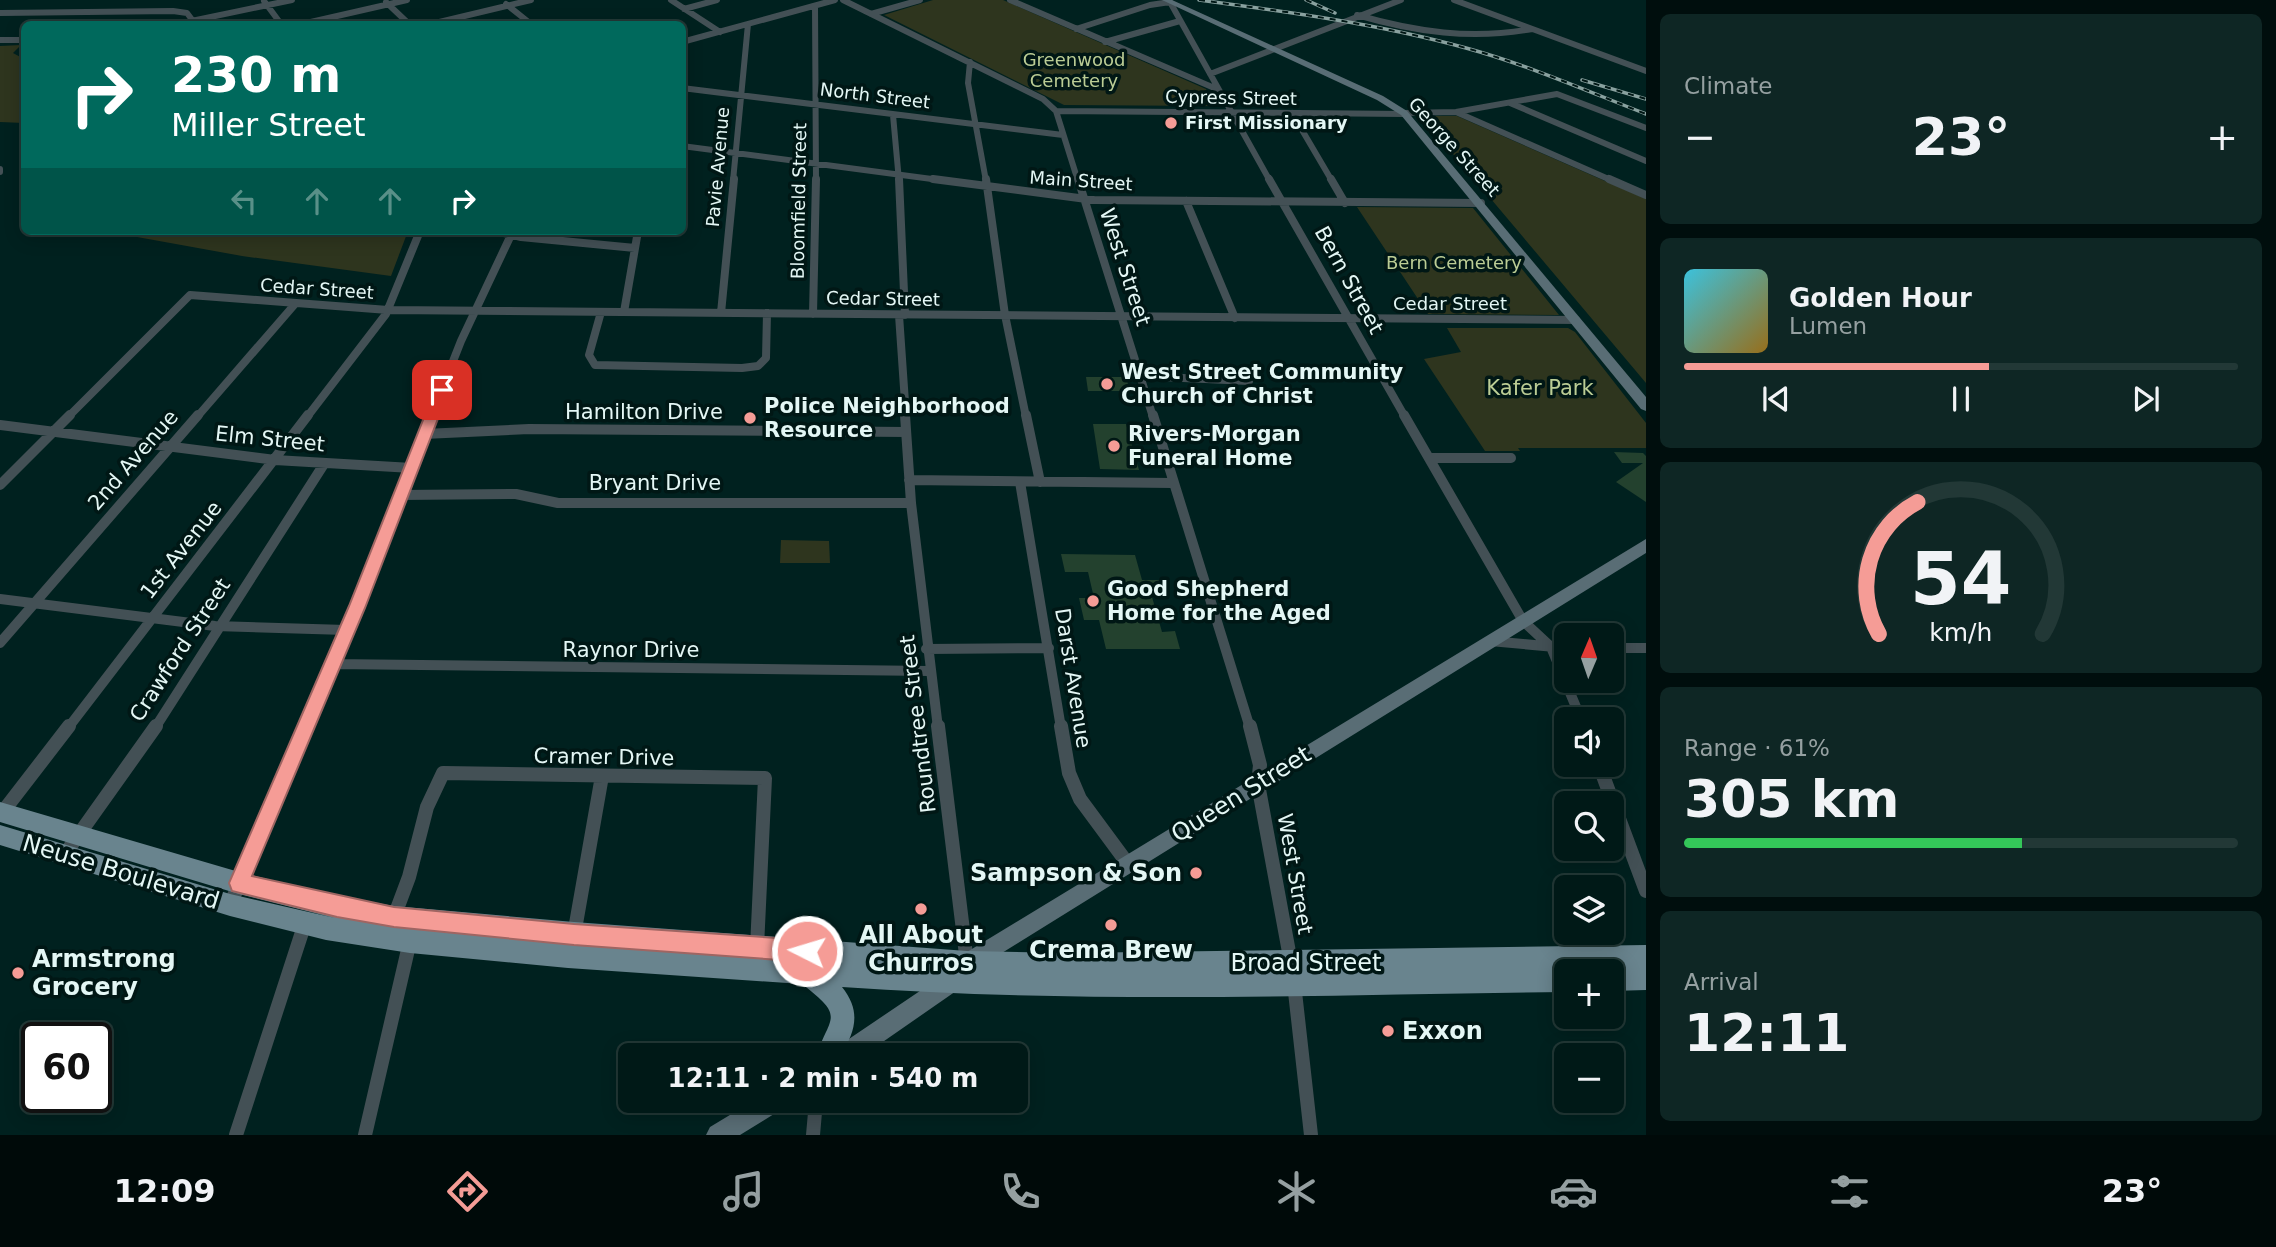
<!DOCTYPE html>
<html lang="en">
<head>
<meta charset="utf-8">
<style>
  :root { --surface:#001917; --page:#0e2624; --text:#f1f3f6; --muted:#95a0a1; --line:#223836; --accent:#f59c96 }
  body { margin:0; font-family:"DejaVu Sans",sans-serif; background:var(--page); color:var(--text); height:100vh; display:flex; flex-direction:column; font-size:26px; white-space:nowrap }
  * { box-sizing:border-box; margin:0 }
  p { font-size:23px; color:var(--muted) }
  .icon { flex:none; width:38px; height:38px; fill:none; stroke:currentColor; stroke-width:2; stroke-linecap:round; stroke-linejoin:round }
  .map { position:relative; flex:1; overflow:hidden }
  .sheet { display:flex; flex-direction:column; gap:14px; padding:14px; background:#000e0d; width:630px }
  .sheet>* { flex:none }
  .top-card { position:absolute; left:21px; top:21px; width:665px; height:214px; border-radius:10px; box-shadow:0 4px 18px #0003,0 0 0 2px var(--line); background:#00695c; color:#fff; overflow:hidden }
  .needle { width:46px; rotate:2deg }
  .fabs { position:absolute; left:1554px; top:623px; display:grid; gap:14px }
  .fabs a { display:grid; place-items:center; width:70px; height:70px; border-radius:10px; background:var(--surface); box-shadow:0 4px 18px #0003,0 0 0 2px var(--line); font-size:35px }
  .speed { position:absolute; left:21px; top:1022px; display:flex; gap:14px; font-size:35px; font-weight:700; text-align:center }
  .speed>* { display:grid; place-content:center; width:91px; height:91px; border-radius:50%; background:var(--surface); box-shadow:0 4px 18px #0003,0 0 0 2px var(--line); line-height:1 }
  .speed .limit { border:4px solid #111; border-radius:10px; background:#fff; color:#111 }
  .pin { position:absolute; display:grid; place-items:center; width:60px; height:60px; color:#fff; margin:-30px; border-radius:14px; box-shadow:0 4px 10px #0006 }
  .me { position:absolute; width:77px; margin:-38px; rotate:275deg; stroke-linejoin:round; filter:drop-shadow(0 0 5px #0008) }
  .turn { display:flex; align-items:center; gap:24px; height:147px; padding:0 35px; font-size:32px }
  .turn .icon { width:91px; height:91px; stroke-width:2.5 }
  .turn b { display:block; font-size:49px; line-height:60px }
  .lanes { display:flex; align-items:center; height:66px; padding:0 35px; background:#0003; justify-content:center; gap:35px; direction:ltr }
  .lanes .off { opacity:.35 }
  .big { font-size:52px; font-weight:800; line-height:1.1 }
  .sheet .tile { flex:1; display:flex; flex-direction:column; justify-content:center; gap:10px; min-width:0; padding:0 24px; border-radius:10px; background:var(--page) }
  .sheet .dial { align-items:center; gap:0 }
  .dial svg { height:182px; overflow:visible; fill:none; stroke:var(--line); stroke-width:7; stroke-linecap:round; text-anchor:middle }
  .dial text { fill:var(--text); stroke:none }
  .song { display:flex; align-items:center; gap:21px }
  .cover { width:84px; height:84px; border-radius:10px; background:linear-gradient(135deg,hsl(190 70% 55%),hsl(40 70% 35%)) }
  .played { height:7px; border-radius:4px; background:linear-gradient(90deg,var(--accent) 55%,var(--line) 55%) }
  .keys { display:flex; justify-content:space-around; direction:ltr }
  .heat { display:flex; justify-content:space-between; align-items:center; font-size:38px; direction:ltr }
  .charge { height:10px; border-radius:5px; background:linear-gradient(90deg,#34c759 61%,var(--line) 0) }
  .trip { position:absolute; left:618px; top:1043px; width:410px; height:70px; border-radius:10px; background:var(--surface); box-shadow:0 4px 18px #0003,0 0 0 2px var(--line); font-weight:800; line-height:70px; text-align:center }
  .dock { display:flex; height:112px; justify-content:space-around; align-items:center; background:#000a09; color:var(--muted) }
  .dock .icon { width:49px; height:49px }
  .dock .selected { color:var(--accent) }
  .dock b { font-size:32px; color:var(--text) }
  main { display:flex; flex:1; min-height:0 }
  .map>svg:first-child { display:block }
  .green { fill:#2e351e }
  .building { fill:#23412e }
  .lines { fill:none; stroke-linecap:round; stroke-linejoin:round }
  .street-far3 { stroke:#435055; stroke-width:6 }
  .street-far2 { stroke:#435055; stroke-width:8 }
  .street-far1 { stroke:#435055; stroke-width:10 }
  .street { stroke:#435055; stroke-width:14 }
  .secondary { fill:#596d75; fill-rule:evenodd }
  .primary { fill:#69848e; fill-rule:evenodd }
  .rail-casing { stroke:#89a19f; stroke-width:3.5 }
  .rail { stroke:#001715; stroke-width:2; stroke-dasharray:6; stroke-linecap:butt }
  .route { fill:#f59c96; stroke:#9f6562; stroke-width:2 }
  .poi-dot { fill:#f59c96; stroke:#001715; stroke-width:2.5 }
  .labels { text-anchor:middle; stroke-width:7; stroke-linejoin:round; paint-order:stroke }
  .far-park-label { font-size:18px; fill:#bbcd95; stroke:#001715 }
  .far-street-label { font-size:18px; fill:#e4f7f5; stroke:#001715 }
  .far-poi-label { font-size:18px; font-weight:bold; fill:#e4f7f5; stroke:#001715; text-anchor:start }
  .street-label { font-size:21px; fill:#e4f7f5; stroke:#001715 }
  .poi-label { font-size:21px; font-weight:bold; fill:#e4f7f5; stroke:#001715; text-anchor:start }
  .park-label { font-size:21px; fill:#bbcd95; stroke:#001715 }
  .near-street-label { font-size:24px; fill:#e4f7f5; stroke:#001715 }
  .near-poi-label { font-size:24px; font-weight:bold; fill:#e4f7f5; stroke:#001715 }
</style>
</head>
<body>
<main>
<div class="map">
<svg width="1646" height="1135" viewBox="0 0 1646 1135">
  <rect width="100%" height="100%" fill="#00211f"/>
  <path class="green" d="M 933,0 L 1003,0 L 1206,89 L 1215,106 L 1064,105 L 884,15 Z
    M 21,45 L 13,53 L 24,59 L 24,123 L 0,122 L 0,46 Z
    M 1421,116 L 1457,116 L 1646,199 L 1646,383 Z
    M 1357,207 L 1473,208 L 1559,315 L 1428,314 Z
    M 104,231 L 408,231 L 391,276 L 242,256 Z
    M 1447,328 L 1568,328 L 1575,332 L 1646,423 L 1646,448 L 1518,448 L 1520,451 L 1485,451 L 1424,359 L 1461,352 Z
    M 781,540 L 829,541 L 830,563 L 780,563 Z"/>
  <path class="building" d="M 1086,377 L 1126,377 L 1130,391 L 1088,391 Z
    M 1093,424 L 1126,424 L 1139,470 L 1100,469 Z
    M 1614,452 L 1643,453 L 1646,456 L 1646,502 L 1616,482 L 1643,463 L 1622,463 Z
    M 1061,554 L 1135,555 L 1142,580 L 1160,580 L 1166,597 L 1152,597 L 1162,632 L 1175,631 L 1180,649 L 1106,649 L 1099,620 L 1084,620 L 1079,598 L 1094,598 L 1088,572 L 1065,572 Z"/>
  <g class="lines">
    <path class="street-far3" d="M 671,0 L 720,32
      M 843,0 L 1043,99 L 1056,111 L 1078,181
      M 1010,0 L 1219,90
      M 1454,0 L 1646,71
      M 264,1 L 281,24
      M 386,2 L 409,24
      M 506,4 L 531,24
      M 815,6 L 816,181
      M 684,9 L 717,0
      M 0,13 L 173,11 L 187,13 L 193,21
      M 871,14 L 920,0
      M 1357,15 C 1416,32 1471,40 1532,29
      M 177,24 L 292,0
      M 302,24 L 407,0
      M 431,24 L 531,0
      M 1076,29 L 1150,5 L 1170,2 L 1270,181
      M 0,40 L 24,40
      M 682,42 L 835,0
      M 1105,42 L 1180,21
      M 970,62 L 968,83 L 986,181
      M 1210,74 L 1401,0
      M 682,88 L 1063,135
      M 1510,103 L 1646,161
      M 1056,111 L 1405,114
      M 1456,112 L 1613,181
      M 1292,113 L 1332,181
      M 1404,113 L 1456,112 L 1557,94 L 1646,128
      M 893,115 L 899,181
      M 682,146 L 947,181
      M 0,169 L 0,172
      M 733,181 L 748,24"/>
    <path class="street-far2" d="M 899,179 L 905,315
      M 933,179 L 1094,200 L 1481,203
      M 986,179 L 1005,315 L 1026,417
      M 1078,179 L 1153,417
      M 1269,179 L 1405,417
      M 1331,179 L 1345,203
      M 1609,179 L 1646,195
      M 1186,201 L 1235,318
      M 495,231 L 521,237 L 635,248
      M 601,312 L 589,355 L 595,365 L 742,368 L 758,366 L 766,358 L 767,313
      M 624,312 L 638,231
      M 721,313 L 734,179
      M 813,314 L 816,179
      M 899,315 L 906,417
      M 1139,376 L 1249,381
      M 68,417 L 190,295 L 388,310 L 1576,320
      M 197,417 L 295,304
      M 307,417 L 386,314 L 420,231
      M 431,417 L 461,341 L 511,235"/>
    <path class="street-far1" d="M 905,415 L 911,503 L 938,728
      M 1026,415 L 1040,482
      M 1153,415 L 1250,728
      M 1404,415 L 1523,621 L 1551,647 L 1581,719
      M 0,425 L 275,460 L 412,468
      M 424,434 L 529,429 L 906,432
      M 1430,458 L 1511,458
      M 909,480 L 1172,483
      M 1020,482 L 1061,728
      M 0,485 L 70,415
      M 400,495 L 516,494 L 558,503 L 911,503
      M 0,599 L 215,626 L 346,630
      M 1490,641 L 1566,648
      M 0,643 L 198,415
      M 1612,648 L 1646,648
      M 926,649 L 1049,648
      M 332,664 L 929,671
      M 68,728 L 308,415
      M 155,728 L 324,464
      M 306,728 L 357,608 L 432,415"/>
    <path class="street" d="M 938,726 L 967,963
      M 1061,726 L 1069,773 L 1080,799 L 1128,864
      M 1250,726 L 1260,765 L 1258,784 L 1291,963
      M 1599,765 L 1646,891
      M 2,813 L 69,726
      M 65,854 L 156,726
      M 230,905 L 307,726
      M 394,917 L 409,877 L 427,807 L 443,773 L 765,778 L 757,947
      M 574,935 L 602,776
      M 1294,983 L 1311,1135
      M 236,1135 L 305,923
      M 365,1135 L 410,941
      M 813,1135 L 816,1101"/>
    <path class="secondary" d="M 1162,0 L 1172,0 L 1383,96 L 1407,111 L 1646,397 L 1646,411 L 1641,409 L 1401,115 L 1377,100 Z
      M 1646,539 L 1646,553 L 976,969 L 969,973 L 962,969 L 958,962 L 962,955 Z
      M 951,970 L 959,973 L 962,981 L 959,989 L 864,1055 L 834,1055 L 837,1047 Z
      M 753,1101 L 786,1101 L 782,1109 L 740,1135 L 706,1135 L 710,1127 Z"/>
    <path class="primary" d="M 0,802 L 239,872 L 337,896 L 394,906 L 574,922 L 967,951 L 1066,953 L 1646,945 L 1646,990 L 1612,991 L 1612,971 L 1603,971 L 1607,969 L 1566,971 L 1566,992 C 1325,995 1083,1004 842,987 C 861,1011 856,1030 841,1055 L 816,1055 C 831,1015 845,1017 802,984 L 568,968 L 410,953 L 326,940 L 230,916 L 0,845 L 0,825 L 230,894 L 335,918 L 239,894 L 0,822 Z"/>
    <g class="rail-casing">
      <path id="rail" d="M 1199,0 C 1289,12 1379,24 1466,48 C 1528,65 1587,91 1646,114
        M 1306,0 L 1335,13
        M 1582,80 L 1646,99"/>
    </g>
    <use href="#rail" class="rail"/>
  </g>
  <path class="route" d="M 442,385 L 449,390 L 365,608 L 252,876 L 394,907 L 574,924 L 807,940 L 814,943 L 818,951 L 814,958 L 807,962 L 574,945 L 394,927 L 337,917 L 232,891 L 229,883 L 349,606 L 435,390 Z"/>
  <g class="poi-dot">
    <circle cx="1171" cy="123" r="7"/>
    <circle cx="1107" cy="384" r="7"/>
    <circle cx="750" cy="418" r="7"/>
    <circle cx="1114" cy="446" r="7"/>
    <circle cx="1093" cy="601" r="7"/>
    <circle cx="1196" cy="873" r="7"/>
    <circle cx="921" cy="909" r="7"/>
    <circle cx="1111" cy="925" r="7"/>
    <circle cx="18" cy="973" r="7"/>
    <circle cx="1388" cy="1031" r="7"/>
  </g>
  <g class="labels">
    <g class="far-park-label">
      <text x="1074" y="66">Greenwood<tspan x="1074" dy="21">Cemetery</tspan></text>
      <text x="1454" y="269">Bern Cemetery</text>
    </g>
    <g class="far-street-label">
      <text transform="translate(875 96) rotate(7)" y="6">North Street</text>
      <text transform="translate(1231 98) rotate(1)" y="6">Cypress Street</text>
      <text transform="translate(1454 147) rotate(48)" y="6">George Street</text>
      <text transform="translate(718 167) rotate(-85)" y="6">Pavie Avenue</text>
      <text transform="translate(1081 181) rotate(4)" y="6">Main Street</text>
      <text transform="translate(799 201) rotate(-89)" y="6">Bloomfield Street</text>
      <text transform="translate(317 289) rotate(4)" y="6">Cedar Street</text>
      <text transform="translate(883 299) rotate(1)" y="6">Cedar Street</text>
      <text x="1450" y="310">Cedar Street</text>
    </g>
    <g class="far-poi-label">
      <text x="1185" y="129">First Missionary</text>
    </g>
    <g class="street-label">
      <text transform="translate(1125 267) rotate(72)" y="7">West Street</text>
      <text transform="translate(1349 280) rotate(61)" y="7">Bern Street</text>
      <text x="644" y="419">Hamilton Drive</text>
      <text transform="translate(270 439) rotate(6)" y="7">Elm Street</text>
      <text transform="translate(133 460) rotate(-49)" y="7">2nd Avenue</text>
      <text x="655" y="490">Bryant Drive</text>
      <text transform="translate(181 550) rotate(-52)" y="7">1st Avenue</text>
      <text transform="translate(180 650) rotate(-57)" y="7">Crawford Street</text>
      <text x="631" y="657">Raynor Drive</text>
      <text transform="translate(1073 678) rotate(81)" y="7">Darst Avenue</text>
      <text transform="translate(918 724) rotate(-97)" y="7">Roundtree Street</text>
      <text transform="translate(604 757) rotate(1)" y="7">Cramer Drive</text>
      <text transform="translate(1295 874) rotate(80)" y="7">West Street</text>
    </g>
    <g class="poi-label">
      <text x="1121" y="379">West Street Community<tspan x="1121" dy="24">Church of Christ</tspan></text>
      <text x="764" y="413">Police Neighborhood<tspan x="764" dy="24">Resource</tspan></text>
      <text x="1128" y="441">Rivers-Morgan<tspan x="1128" dy="24">Funeral Home</tspan></text>
      <text x="1107" y="596">Good Shepherd<tspan x="1107" dy="24">Home for the Aged</tspan></text>
    </g>
    <g class="park-label">
      <text x="1540" y="395">Kafer Park</text>
    </g>
    <g class="near-street-label">
      <text transform="translate(1241 794) rotate(-32)" y="8">Queen Street</text>
      <text transform="translate(121 872) rotate(17)" y="8">Neuse Boulevard</text>
      <text x="1306" y="971">Broad Street</text>
    </g>
    <g class="near-poi-label">
      <text x="1182" y="881" text-anchor="end">Sampson &amp; Son</text>
      <text x="921" y="943">All About<tspan x="921" dy="28">Churros</tspan></text>
      <text x="1111" y="958">Crema Brew</text>
      <text x="32" y="967" text-anchor="start">Armstrong<tspan x="32" dy="28">Grocery</tspan></text>
      <text x="1402" y="1039" text-anchor="start">Exxon</text>
    </g>
  </g>
</svg>
<div class="fabs">
<a><svg class="needle" viewBox="-14 -14 28 28"><path d="M0-13l5 13h-10z" fill="#e53935"/><path d="M0 13l5-13h-10z" fill="#95a0a1"/></svg></a>
<a><svg class="icon" aria-label="sound" viewBox="0 0 24 24"><path d="M4 9h4l5-4v14l-5-4H4zM17 9q2 3 0 6"/></svg></a>
<a><svg class="icon" aria-label="search" viewBox="0 0 24 24"><circle cx="10" cy="10" r="6"/><path d="M15 15l6 6"/></svg></a>
<a><svg class="icon" aria-label="layers" viewBox="0 0 24 24"><path d="M12 4l9 5-9 5-9-5zM3 14l9 5 9-5"/></svg></a>
<a>+</a>
<a>−</a>
</div>
<div class="speed"><div class="limit">60</div></div>
<div class="pin" style="left:442px;top:390px;background:#d93025"><svg class="icon" aria-label="arrive" viewBox="0 0 24 24"><path d="M6 21V4h12l-3 4 3 4H6"/></svg></div>
<svg class="me" style="left:807px;top:951px" viewBox="-20 -20 40 40"><circle r="17" fill="#f59c96" stroke="#fff" stroke-width="3"/><path d="M0-11L8 9 0 5-8 9z" fill="#fff"/></svg>
<div class="trip">12:11 · 2 min · 540 m</div>
<div class="top-card">
<div class="turn"><svg class="icon" aria-label="right" viewBox="0 0 24 24"><path d="M7 20v-9h11M14 6l5 5-5 5"/></svg><div><b>230 m</b>Miller Street</div></div>
<div class="lanes"><svg class="icon off" aria-label="left" viewBox="0 0 24 24"><path d="M17 20v-9H6M10 6l-5 5 5 5"/></svg><svg class="icon off" aria-label="ahead" viewBox="0 0 24 24"><path d="M12 20V5M6 11l6-6 6 6"/></svg><svg class="icon off" aria-label="ahead" viewBox="0 0 24 24"><path d="M12 20V5M6 11l6-6 6 6"/></svg><svg class="icon" aria-label="right" viewBox="0 0 24 24"><path d="M7 20v-9h11M14 6l5 5-5 5"/></svg></div>
</div>
</div>
<section class="sheet">
<div class="tile"><p>Climate</p>
<div class="heat"><a>−</a><b class="big">23°</b><a>+</a></div>
</div>
<div class="tile">
<div class="song"><i class="cover"></i><div><b>Golden Hour</b><p>Lumen</p></div></div>
<div class="played"></div>
<div class="keys"><svg class="icon" aria-label="previous" viewBox="0 0 24 24"><path d="M18 5L8 12l10 7zM5 5v14"/></svg><svg class="icon" aria-label="pause" viewBox="0 0 24 24"><path d="M8 5v14M16 5v14"/></svg><svg class="icon" aria-label="next" viewBox="0 0 24 24"><path d="M6 5l10 7-10 7zM19 5v14"/></svg></div>
</div>
<div class="tile dial"><svg viewBox="0 0 100 80">
<path d="M14 69A42 42 0 1 1 86 69"/>
<path d="M14 69A42 42 0 0 1 31 11" stroke="#f59c96"/>
<text x="50" y="56" font-size="32" font-weight="700">54</text>
<text x="50" y="72" font-size="11">km/h</text>
</svg></div>
<div class="tile"><p>Range · 61%</p><b class="big">305 km</b><div class="charge"></div></div>
<div class="tile"><p>Arrival</p><b class="big">12:11</b></div>
</section>
</main>
<nav class="dock">
<b>12:09</b>
<svg class="icon selected" aria-label="directions" viewBox="0 0 24 24"><path d="M12 3l9 9-9 9-9-9zM9 14v-3h6M13 9l2 2-2 2"/></svg>
<svg class="icon" aria-label="music" viewBox="0 0 24 24"><path d="M9 18V5l10-2v13"/><circle cx="6" cy="18" r="3"/><circle cx="16" cy="16" r="3"/></svg>
<svg class="icon" aria-label="phone" viewBox="0 0 24 24"><path d="M5 4h4l2 5-3 2q2 4 5 5l2-3 5 2v4C11 20 4 13 5 4z"/></svg>
<svg class="icon" aria-label="climate" viewBox="0 0 24 24"><path d="M12 3v18M4 7l16 10M4 17L20 7"/></svg>
<svg class="icon" aria-label="car" viewBox="0 0 24 24"><path d="M5 17H2v-5l4-1 3-4h7l3 4 3 1v5h-3M9 17h6M6 11h13"/><circle cx="7" cy="17" r="2"/><circle cx="17" cy="17" r="2"/></svg>
<svg class="icon" aria-label="filters" viewBox="0 0 24 24"><path d="M4 7h16M4 17h16"/><circle cx="9" cy="7" r="2"/><circle cx="15" cy="17" r="2"/></svg>
<b>23°</b>
</nav>
</body>
</html>
